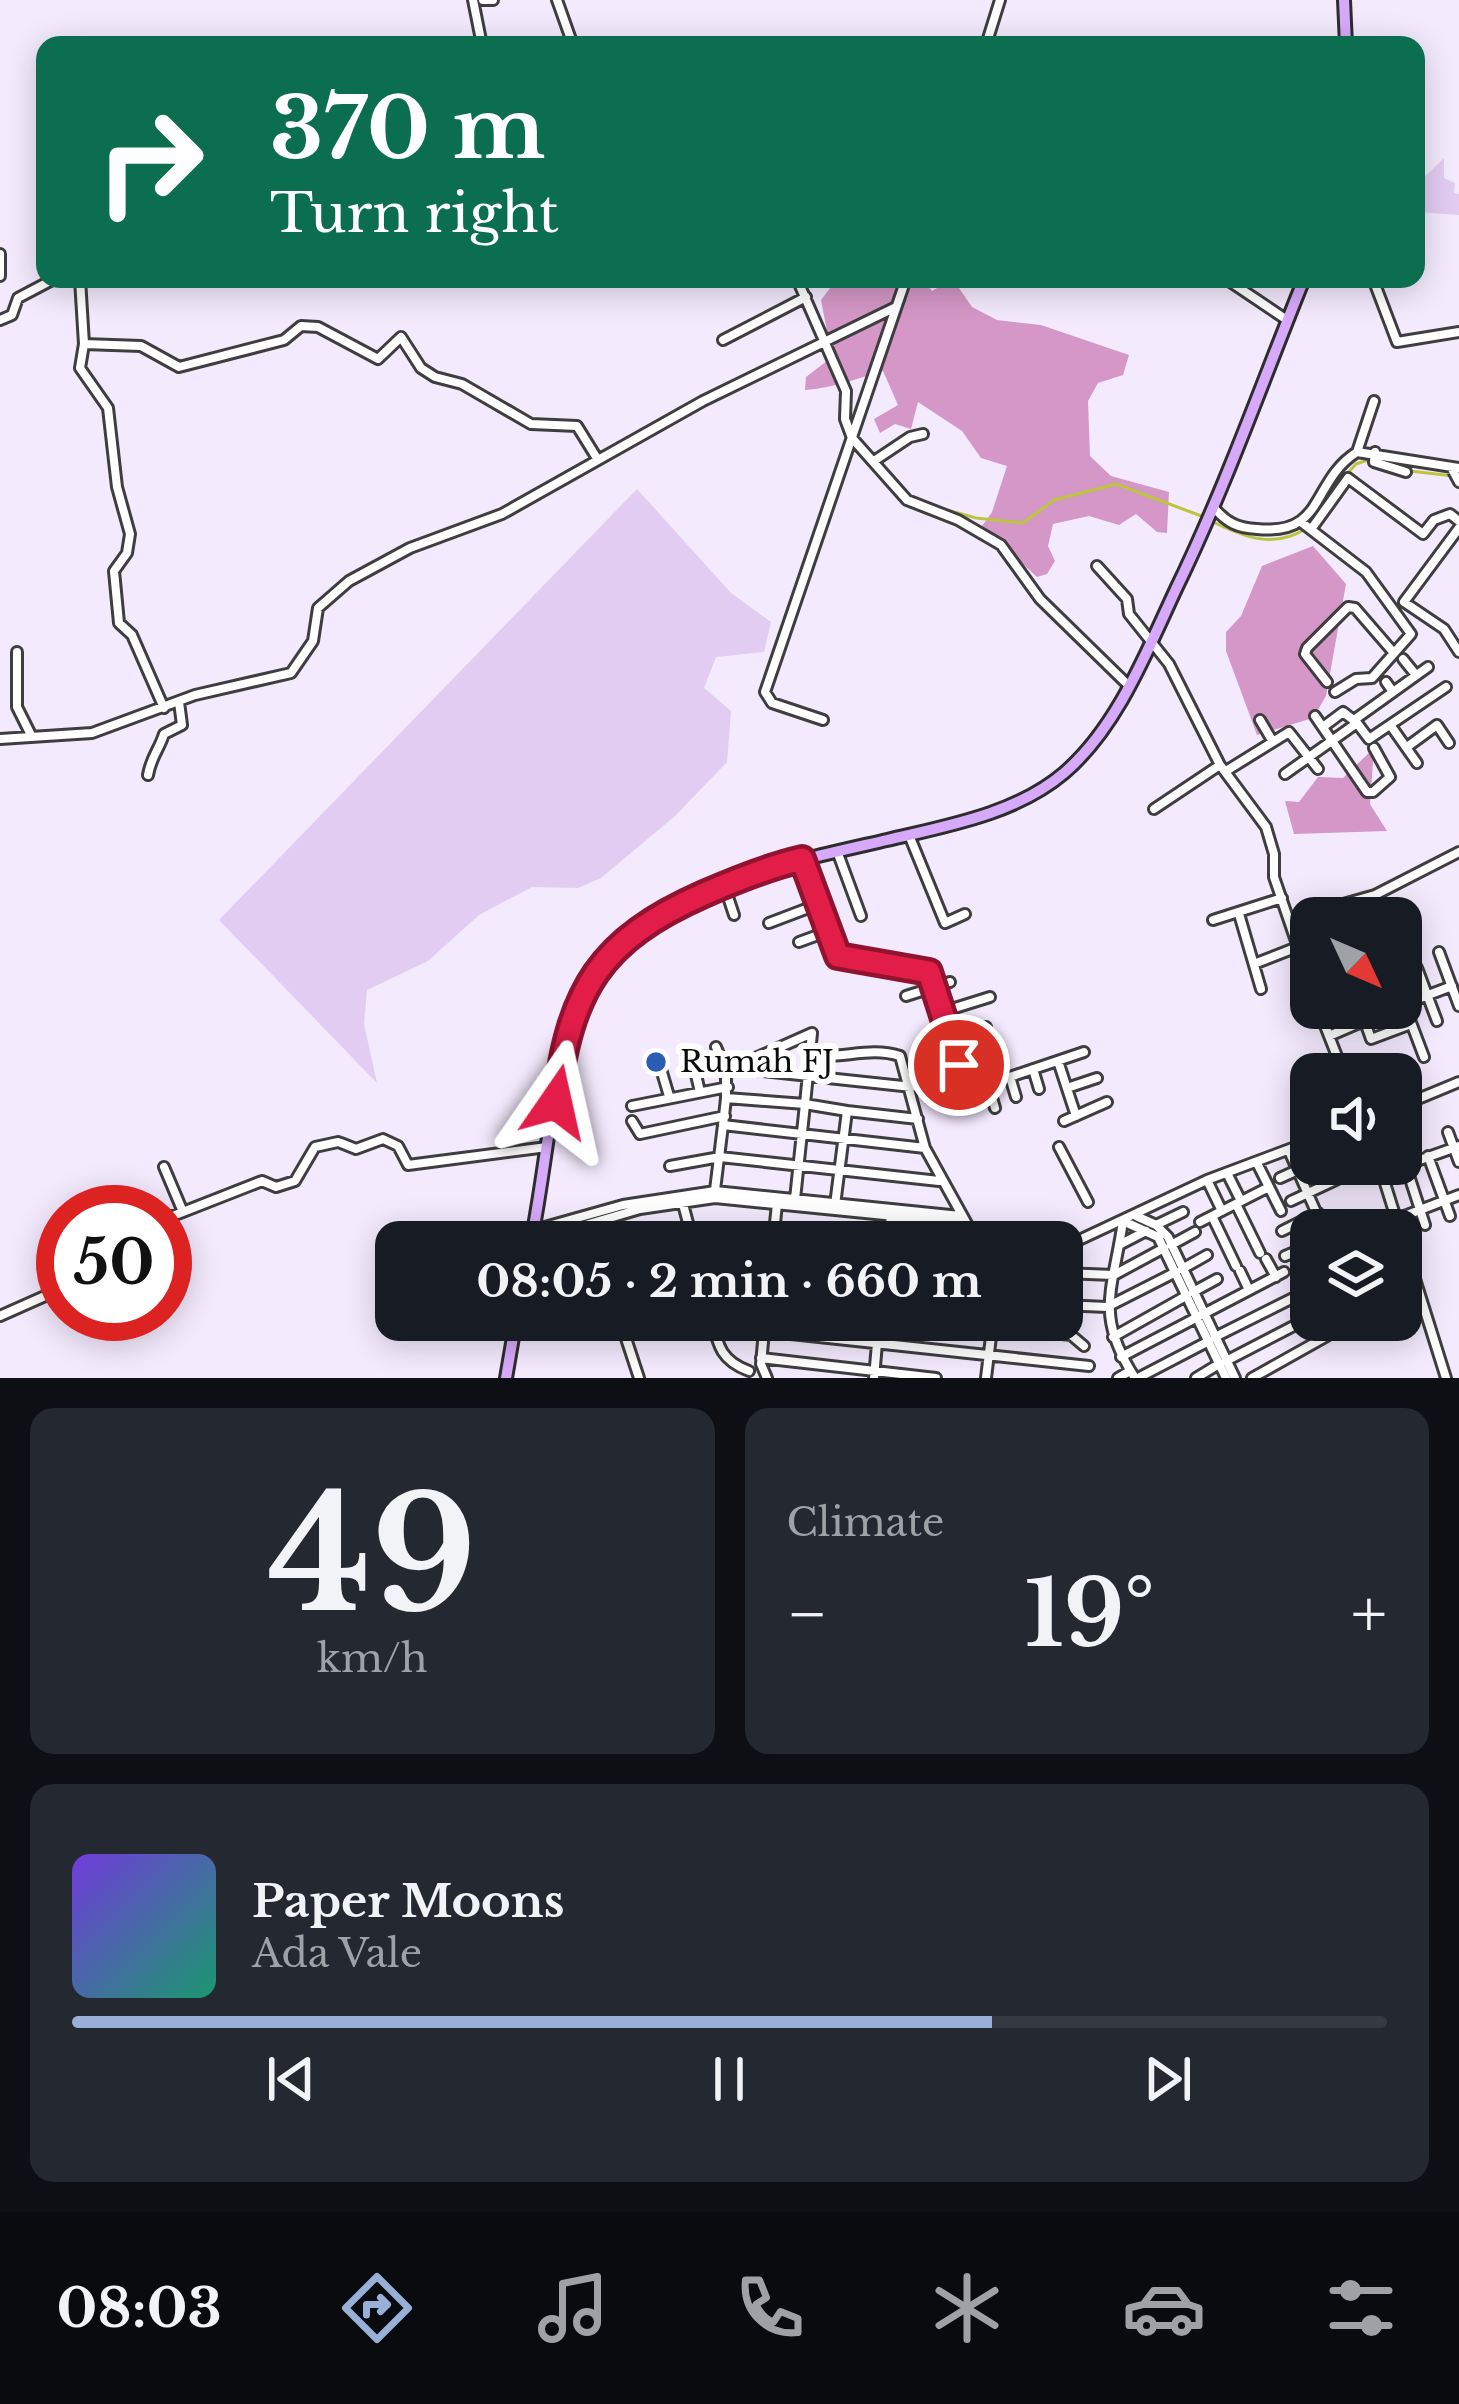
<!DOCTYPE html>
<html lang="en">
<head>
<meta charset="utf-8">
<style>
  :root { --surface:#171b24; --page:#242831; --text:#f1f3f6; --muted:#9ea1a6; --line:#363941; --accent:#98b0d8 }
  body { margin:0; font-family:"Libre Baskerville",serif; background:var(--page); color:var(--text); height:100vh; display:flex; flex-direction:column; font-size:45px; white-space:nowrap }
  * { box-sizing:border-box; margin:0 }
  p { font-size:39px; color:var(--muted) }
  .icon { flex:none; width:66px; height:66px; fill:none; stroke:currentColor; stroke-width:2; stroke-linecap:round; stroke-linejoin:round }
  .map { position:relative; height:1378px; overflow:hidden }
  .side { display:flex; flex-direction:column; gap:30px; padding:30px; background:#0d0f14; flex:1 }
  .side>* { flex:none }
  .top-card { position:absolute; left:36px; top:36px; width:1389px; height:252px; border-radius:24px; box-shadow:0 6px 30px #0003; background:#0b6e4f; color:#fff; overflow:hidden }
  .needle { width:78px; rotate:134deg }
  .fabs { position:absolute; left:1290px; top:897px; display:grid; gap:24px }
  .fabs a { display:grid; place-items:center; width:132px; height:132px; border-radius:24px; background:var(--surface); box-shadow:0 6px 30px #0003; font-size:60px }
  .speed { position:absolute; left:36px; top:1185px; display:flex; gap:24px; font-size:60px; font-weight:700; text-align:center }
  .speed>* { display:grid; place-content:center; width:156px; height:156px; border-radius:50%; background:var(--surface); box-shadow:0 6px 30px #0003; line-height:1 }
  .speed .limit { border:18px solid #d22; background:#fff; color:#111 }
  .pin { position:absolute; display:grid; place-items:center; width:102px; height:102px; color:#fff; margin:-51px; border:6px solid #fff; border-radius:50%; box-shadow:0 3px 12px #0007 }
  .me { position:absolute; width:132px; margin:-66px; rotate:11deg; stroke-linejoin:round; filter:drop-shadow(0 0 9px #0008) }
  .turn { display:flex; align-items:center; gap:42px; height:252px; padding:0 36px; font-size:54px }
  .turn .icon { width:156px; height:156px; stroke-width:2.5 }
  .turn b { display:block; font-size:84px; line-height:102px }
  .big { font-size:90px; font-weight:700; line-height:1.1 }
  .side .tile { flex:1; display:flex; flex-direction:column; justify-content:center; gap:18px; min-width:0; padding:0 42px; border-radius:24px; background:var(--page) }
  .side .dial { align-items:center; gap:0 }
  .dial b { font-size:156px; line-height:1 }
  .song { display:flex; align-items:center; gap:36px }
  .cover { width:144px; height:144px; border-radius:18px; background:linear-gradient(135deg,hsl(260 70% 55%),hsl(160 70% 35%)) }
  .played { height:12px; border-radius:6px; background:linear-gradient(90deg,var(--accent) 70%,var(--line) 70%) }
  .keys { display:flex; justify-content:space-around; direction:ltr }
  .heat { display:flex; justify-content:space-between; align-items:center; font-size:66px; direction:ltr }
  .side .tiles { flex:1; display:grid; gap:30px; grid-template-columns:1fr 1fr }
  .tile:last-child { grid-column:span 2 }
  .trip { position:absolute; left:375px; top:1221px; width:708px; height:120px; border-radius:24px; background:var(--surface); box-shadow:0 6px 30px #0003; font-weight:700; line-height:120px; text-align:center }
  .tab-bar { display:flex; height:192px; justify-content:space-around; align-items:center; background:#090b0e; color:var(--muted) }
  .tab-bar .icon { width:84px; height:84px }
  .tab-bar .on { color:var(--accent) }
  .tab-bar b { font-size:54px; color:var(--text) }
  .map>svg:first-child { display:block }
  .farmland { fill:#e2ccf2 }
  .forest { fill:#d597c7 }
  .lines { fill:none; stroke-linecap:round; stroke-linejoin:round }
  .stream { stroke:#bbc53d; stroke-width:3 }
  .street-casing { stroke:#3e3e3e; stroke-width:14 }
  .secondary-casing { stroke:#2d2d2d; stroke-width:16 }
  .street { stroke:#fff; stroke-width:8 }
  .secondary { stroke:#d7a9fa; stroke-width:10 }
  .route-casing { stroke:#92132f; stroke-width:30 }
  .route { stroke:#e11d48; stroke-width:21 }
  .poi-dot { fill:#2b5eb3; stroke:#fff; stroke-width:4.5 }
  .labels { text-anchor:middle; stroke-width:12; stroke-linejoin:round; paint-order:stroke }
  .poi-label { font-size:30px; fill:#0b0b0b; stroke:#fff; text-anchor:start }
</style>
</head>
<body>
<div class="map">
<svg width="1459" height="1378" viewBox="0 0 1459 1378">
  <rect width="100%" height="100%" fill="#f4eafe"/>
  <path class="farmland" d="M 1444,158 L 1444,178 L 1455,183 L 1454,193 L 1459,194 L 1459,215 L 1416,212 L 1416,185 Z
    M 637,489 L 731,593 L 771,622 L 764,652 L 716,657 L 704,688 L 731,711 L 727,762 L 675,816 L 601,878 L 578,888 L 532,887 L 479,915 L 428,961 L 367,990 L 364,1024 L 377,1083 L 219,920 Z"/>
  <path class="forest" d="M 837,279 L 922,279 L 932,291 L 946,283 L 959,288 L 972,307 L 997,320 L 1041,325 L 1129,355 L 1123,375 L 1098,383 L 1088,401 L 1090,456 L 1111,476 L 1169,492 L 1167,533 L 1157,532 L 1136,514 L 1119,525 L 1089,516 L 1053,524 L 1048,546 L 1055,561 L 1047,574 L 1037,577 L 982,526 L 992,512 L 1007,466 L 981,458 L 962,431 L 918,402 L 911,429 L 895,424 L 880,433 L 874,419 L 898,405 L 883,371 C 856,379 833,388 805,390 L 806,377 L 832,357 L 821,300 Z
    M 1313,546 L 1346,584 L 1326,696 L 1313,718 L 1257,735 L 1226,651 L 1226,632 L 1241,616 L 1262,566 Z
    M 1374,748 L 1370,804 L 1387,831 L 1294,834 L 1285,801 L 1299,802 L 1318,777 L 1343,778 Z"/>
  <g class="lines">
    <path class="stream" d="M 1382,459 L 1401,467
      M 1410,471 L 1453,476
      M 1347,474 L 1356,464 L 1374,458
      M 933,506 L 976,518 L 1023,523 L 1054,500 L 1116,484 L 1204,517
      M 1213,522 C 1244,537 1274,549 1305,529"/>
    <g class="street-casing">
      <path id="street" d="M 473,0 L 482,45
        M 483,0 L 493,0
        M 557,0 L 573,45
        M 986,45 L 1000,0
        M 0,254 L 0,276
        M 80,279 L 84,344 L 80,368 L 108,408 L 117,487 L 130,534 L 127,553 L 114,571 L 119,623 L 132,635 L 164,708
        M 797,279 L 846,391 L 845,419 L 852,438 L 907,500 L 958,520 L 1001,545 L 1040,599 L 1128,685
        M 1226,279 L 1287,320
        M 1373,279 L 1397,342 L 1459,332
        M 0,320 L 12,315 L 18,298 L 54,279
        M 723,340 L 806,297
        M 84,344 L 141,346 L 179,367 L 284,340 L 301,326 L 318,327 L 378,359 L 401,337 L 421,368 L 435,377 L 462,384 L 531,424 L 577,426 L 598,460
        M 1357,452 L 1374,401
        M 1375,452 L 1374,462 L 1406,472
        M 874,461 L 910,437 L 923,434
        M 1451,467 L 1459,482
        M 1215,509 C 1227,523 1238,528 1257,529 C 1326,536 1310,482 1357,452 L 1459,468
        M 1301,522 L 1366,572 L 1411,634 L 1372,678 L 1356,679 L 1335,692
        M 1312,528 L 1348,478 L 1423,534 L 1434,520 L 1450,514 L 1459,521
        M 1459,528 L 1404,602 L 1444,629 L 1459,652
        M 1097,566 L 1127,599 L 1129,614 L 1169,664 L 1220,765 L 1266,827 L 1274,854 L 1274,877 L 1311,985
        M 17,652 L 17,707 L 31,735
        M 1403,659 L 1416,675
        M 1327,682 L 1305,654 L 1307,648 L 1348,607 L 1355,608 L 1393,652
        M 1386,682 L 1393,692
        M 1315,716 L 1367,792 L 1373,792 L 1390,777 L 1374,748
        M 823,720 L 772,703 L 765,692 L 906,279
        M 1260,720 L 1273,742
        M 1354,720 L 1428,667
        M 1391,726 L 1417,763
        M 1323,727 L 1343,712 L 1356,722
        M 0,739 L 92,733 L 195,695 L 291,673 L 313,641 L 318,608 L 349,581 L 410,548 L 502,514 L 703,401 L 896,307
        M 1407,747 L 1437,725 L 1449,743
        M 1226,771 L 1289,732 L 1318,769
        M 1285,774 L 1357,723 L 1369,739 L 1446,687
        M 148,775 C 151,757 159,750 164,734 L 182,725 L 179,702
        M 1154,809 L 1220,765
        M 909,835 L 945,923 L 965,914
        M 837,851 L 861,916
        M 802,860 L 839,956 L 929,972 L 968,1091 L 1084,1052
        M 724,885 L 734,915
        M 1239,914 L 1261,989
        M 1290,919 L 1375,895 L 1459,852
        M 1213,920 L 1282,898
        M 769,923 L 819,904
        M 799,942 L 829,931
        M 1439,952 L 1459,1006
        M 1254,964 L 1300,946
        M 1417,968 L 1437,1021
        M 906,996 L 950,982
        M 1401,996 L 1424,1057
        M 1402,1005 L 1452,986
        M 1318,1008 L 1344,1074
        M 942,1012 L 990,997
        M 1364,1019 L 1371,1039 L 1411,1024
        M 1329,1036 L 1394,1008
        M 951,1039 L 986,1027
        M 716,1047 L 726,1071
        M 810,1055 C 841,1060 869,1046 900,1056 L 925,1148 L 977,1242
        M 917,1056 L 953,1044
        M 1058,1061 L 1076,1116
        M 693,1062 L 700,1092
        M 959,1065 L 994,1053
        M 734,1068 L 912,1087
        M 661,1069 L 669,1096
        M 1033,1069 L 1039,1089
        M 1010,1077 L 1016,1097
        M 988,1084 L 995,1108
        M 1067,1088 L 1097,1078
        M 632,1106 L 728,1087
        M 1401,1106 L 1459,1082
        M 847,1111 L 918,1119
        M 632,1121 L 640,1134 L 725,1116
        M 1064,1121 L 1107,1102
        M 723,1125 L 726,1098 L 805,1104 L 812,1033 L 726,1071 L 726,1098
        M 1448,1132 L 1459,1162
        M 341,1143 L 356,1149 L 383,1139 L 398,1146 L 408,1165 L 547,1147
        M 1059,1147 L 1088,1202
        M 1289,1151 L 1324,1230
        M 1401,1151 L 1425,1225
        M 1428,1156 L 1450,1216
        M 1257,1163 L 1281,1211
        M 1379,1164 L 1446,1378
        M 670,1166 L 720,1157 L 939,1181
        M 164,1167 L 183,1212
        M 1227,1173 L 1241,1201
        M 1383,1173 L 1459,1146
        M 1280,1178 L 1311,1164
        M 1207,1180 L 1222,1211
        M 715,1190 L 723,1125 L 925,1148
        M 795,1199 L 805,1104 L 847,1111 L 835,1205
        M 1291,1201 L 1336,1180
        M 683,1204 L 693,1242
        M 1236,1204 L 1260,1253
        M 1136,1216 L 1156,1225 L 1168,1237 L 1235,1378
        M 1212,1216 L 1236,1266
        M 1399,1218 L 1459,1195
        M 165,1219 L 262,1181 L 276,1187 L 295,1181 L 315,1147 L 338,1142
        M 1200,1222 L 1269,1187
        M 1156,1225 L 1183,1212
        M 534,1230 L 623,1205 L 715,1191 L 960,1216
        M 1282,1231 L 1318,1213
        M 531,1241 L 640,1209 L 715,1198 L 965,1223
        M 773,1242 L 777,1204
        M 888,1242 L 891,1216
        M 1121,1244 L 1146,1231
        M 1171,1245 L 1195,1232
        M 1062,1248 L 1207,1180 L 1311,1141
        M 1285,1256 L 1311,1245
        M 1266,1259 L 1276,1277
        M 1182,1269 L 1207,1255
        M 1240,1271 L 1249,1290
        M 1062,1273 L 1114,1275 L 1164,1248
        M 1193,1292 L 1217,1279
        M 1062,1305 L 1107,1307 L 1176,1272
        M 0,1316 L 63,1288
        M 620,1320 L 639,1378
        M 712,1320 C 718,1347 722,1361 749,1371
        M 765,1320 L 761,1364 L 767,1378
        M 932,1320 L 1071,1335 L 1084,1346
        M 763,1331 L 1089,1366
        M 1113,1337 L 1186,1296
        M 1215,1337 L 1299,1295
        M 1121,1357 L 1284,1272
        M 761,1358 L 936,1378
        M 1226,1361 L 1311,1317
        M 874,1378 L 879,1320
        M 986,1378 L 993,1320
        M 1118,1378 L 1130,1371
        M 1135,1378 C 1094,1314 1113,1291 1123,1221 L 1158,1237 L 1226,1378
        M 1138,1378 L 1209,1341
        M 1196,1378 L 1219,1364
        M 1252,1378 L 1327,1336"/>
    </g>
    <g class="secondary-casing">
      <path id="secondary" d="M 1344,0 L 1346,45
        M 531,1242 C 543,1183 548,1122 561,1064 C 570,1025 585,978 612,948 C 672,885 805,859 887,840 C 946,826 1016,814 1064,773 C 1117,728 1147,651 1176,589 C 1225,488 1262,383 1304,279
        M 506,1378 L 516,1320"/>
    </g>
    <use href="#street" class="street"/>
    <use href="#secondary" class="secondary"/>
  </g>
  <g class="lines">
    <g class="route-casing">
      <path id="route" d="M 556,1102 C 570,989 600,940 704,894 C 736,880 768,867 802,859 L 838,956 L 929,972 L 959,1065"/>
    </g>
    <use href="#route" class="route"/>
  </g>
  <circle class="poi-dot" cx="656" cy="1062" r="12"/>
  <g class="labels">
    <g class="poi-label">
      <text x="680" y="1072">Rumah FJ</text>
    </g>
  </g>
</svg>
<div class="fabs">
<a><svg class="needle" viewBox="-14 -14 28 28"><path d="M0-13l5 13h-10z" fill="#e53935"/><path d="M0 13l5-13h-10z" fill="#9ea1a6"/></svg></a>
<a><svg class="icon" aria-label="sound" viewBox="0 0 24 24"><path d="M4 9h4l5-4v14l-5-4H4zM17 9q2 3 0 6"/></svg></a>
<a><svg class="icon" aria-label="layers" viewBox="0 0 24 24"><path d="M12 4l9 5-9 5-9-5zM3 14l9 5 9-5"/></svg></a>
</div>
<div class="speed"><div class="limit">50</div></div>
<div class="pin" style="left:959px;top:1065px;background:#d93025"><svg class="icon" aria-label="arrive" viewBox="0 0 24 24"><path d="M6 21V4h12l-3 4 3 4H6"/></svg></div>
<svg class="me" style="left:556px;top:1102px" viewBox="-20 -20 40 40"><path d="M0-17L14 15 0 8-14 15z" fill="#e11d48" stroke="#fff" stroke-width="4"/></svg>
<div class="trip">08:05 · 2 min · 660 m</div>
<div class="top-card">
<div class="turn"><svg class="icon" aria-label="right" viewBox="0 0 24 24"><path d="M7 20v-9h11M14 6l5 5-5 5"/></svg><div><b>370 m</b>Turn right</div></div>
</div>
</div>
<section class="side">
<div class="tiles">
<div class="tile dial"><b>49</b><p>km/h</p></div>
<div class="tile"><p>Climate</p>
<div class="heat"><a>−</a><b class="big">19°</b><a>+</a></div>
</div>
<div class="tile">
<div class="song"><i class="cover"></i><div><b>Paper Moons</b><p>Ada Vale</p></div></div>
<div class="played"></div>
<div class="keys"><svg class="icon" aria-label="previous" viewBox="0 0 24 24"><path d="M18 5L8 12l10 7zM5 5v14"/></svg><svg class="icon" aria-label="pause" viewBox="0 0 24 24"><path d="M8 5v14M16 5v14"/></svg><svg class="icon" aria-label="next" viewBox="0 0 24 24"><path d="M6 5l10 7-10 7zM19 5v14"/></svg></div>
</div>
</div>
</section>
<nav class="tab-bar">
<b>08:03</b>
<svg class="icon on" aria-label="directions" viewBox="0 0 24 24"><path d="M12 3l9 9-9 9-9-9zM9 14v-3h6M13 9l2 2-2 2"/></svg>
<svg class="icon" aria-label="music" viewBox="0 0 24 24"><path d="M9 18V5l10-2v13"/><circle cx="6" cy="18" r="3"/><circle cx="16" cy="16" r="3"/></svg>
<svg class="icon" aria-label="phone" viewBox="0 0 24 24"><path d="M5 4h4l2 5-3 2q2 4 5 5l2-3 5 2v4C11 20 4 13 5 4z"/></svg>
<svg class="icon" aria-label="climate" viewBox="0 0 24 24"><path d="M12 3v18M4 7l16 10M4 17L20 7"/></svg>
<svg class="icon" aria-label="car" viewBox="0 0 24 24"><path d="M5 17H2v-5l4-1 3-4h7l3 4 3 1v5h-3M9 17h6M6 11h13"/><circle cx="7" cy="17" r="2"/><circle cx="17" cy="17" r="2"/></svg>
<svg class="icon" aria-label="filters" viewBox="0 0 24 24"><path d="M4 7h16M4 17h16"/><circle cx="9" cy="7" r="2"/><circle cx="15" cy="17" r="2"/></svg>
</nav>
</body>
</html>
